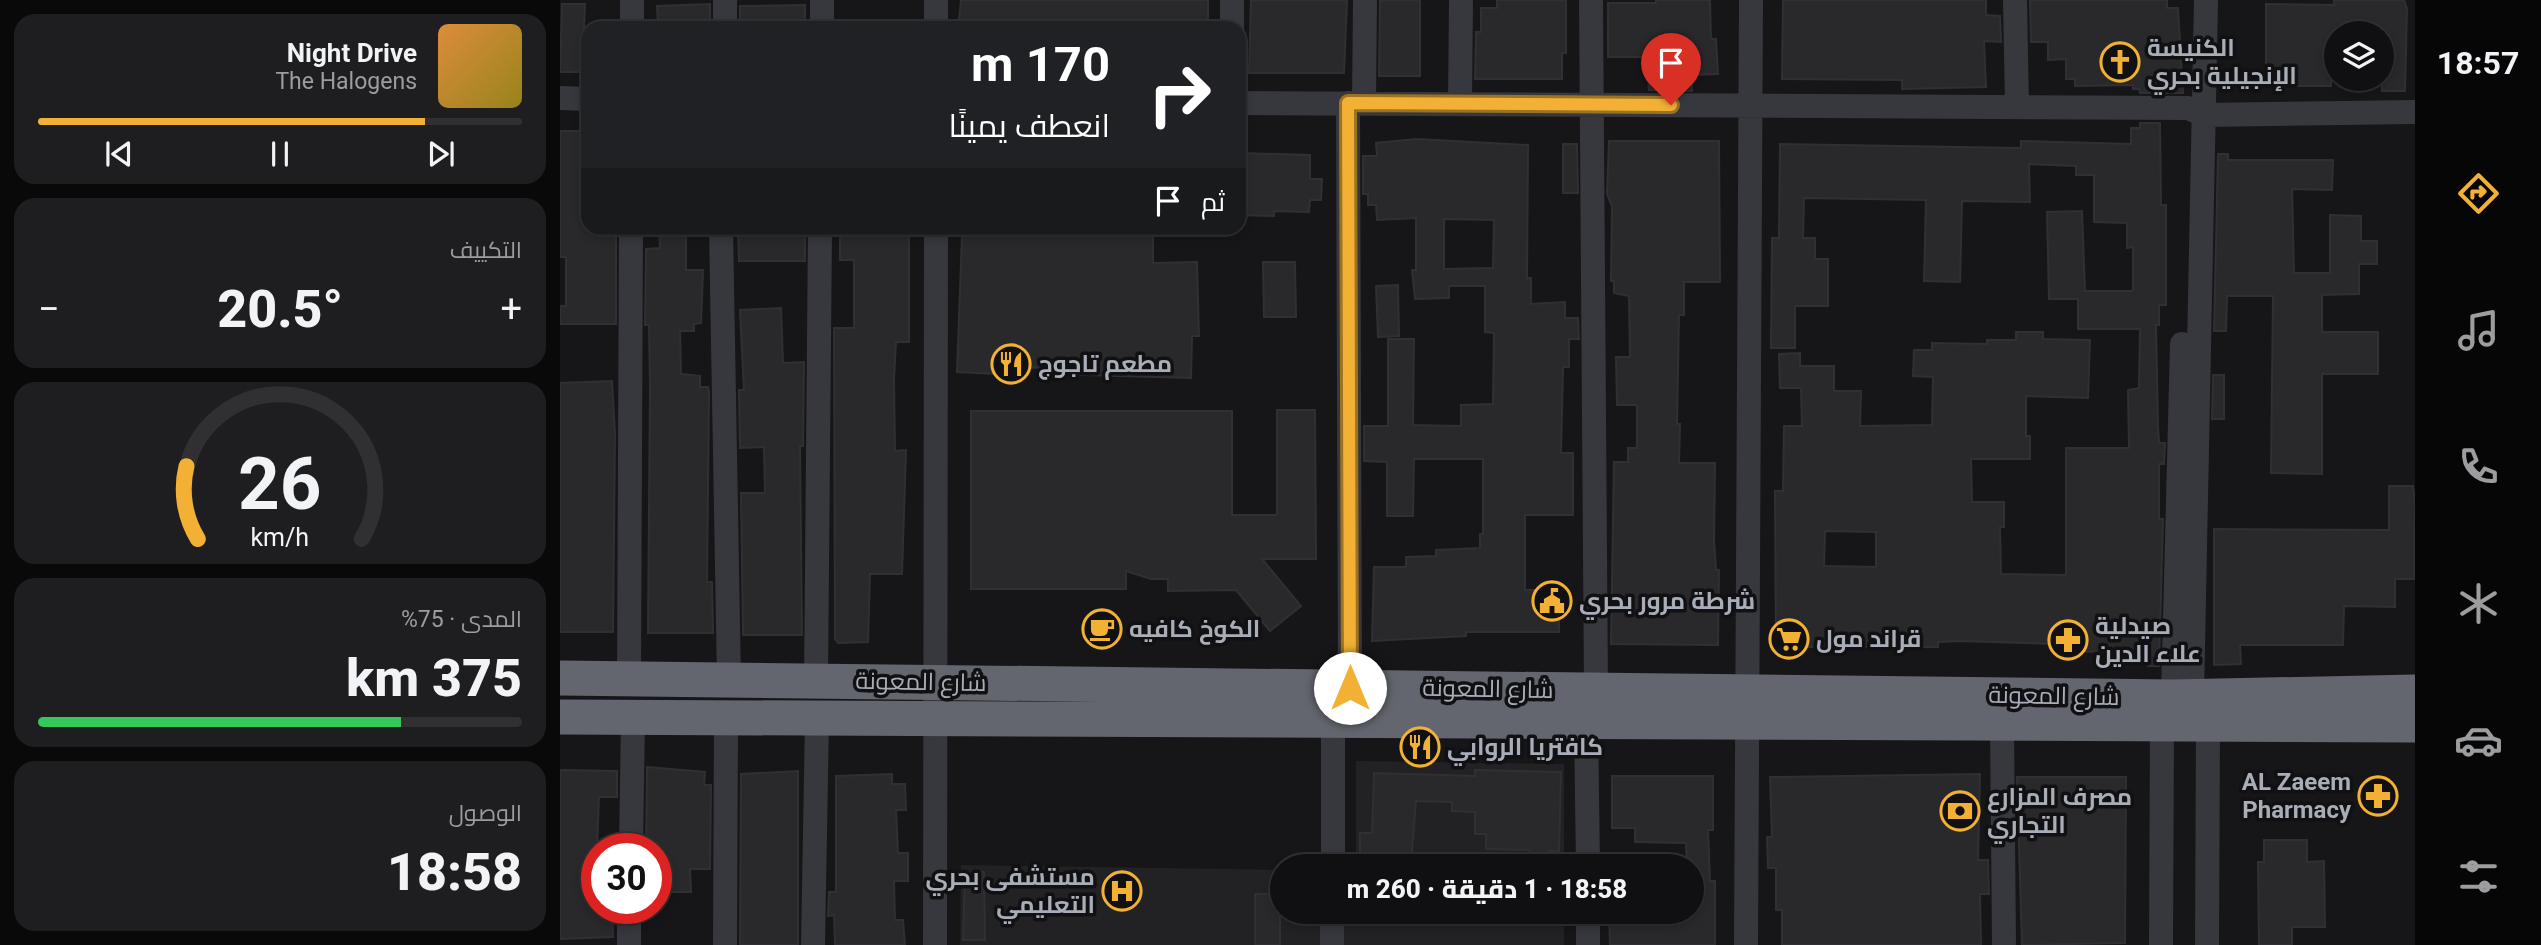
<!DOCTYPE html>
<html lang="ar">
<head>
<meta charset="utf-8">
<style>
  :root { --surface:#101012; --page:#1e1e20; --text:#f1f3f6; --muted:#9c9d9f; --line:#303032; --accent:#f2b134 }
  body { margin:0; font-family:Roboto,Cairo,sans-serif; background:var(--page); color:var(--text); direction:rtl; height:100vh; display:flex; flex-direction:column; font-size:26px; white-space:nowrap }
  * { box-sizing:border-box; margin:0 }
  p { font-size:23px; color:var(--muted) }
  .icon { flex:none; width:38px; height:38px; fill:none; stroke:currentColor; stroke-width:2; stroke-linecap:round; stroke-linejoin:round }
  .map { position:relative; flex:1; overflow:hidden; direction:ltr }
  .drawer { display:flex; flex-direction:column; gap:14px; padding:14px; background:#09090a; width:560px }
  .drawer>* { flex:none }
  .top-card { position:absolute; left:21px; top:21px; width:665px; height:214px; border-radius:21px; box-shadow:0 4px 10px #0003,0 0 0 2px var(--line); direction:rtl; background:#202124; color:#fff; overflow:hidden }
  .fabs { position:absolute; left:1764px; top:21px; display:grid; gap:14px }
  .fabs a { display:grid; place-items:center; width:70px; height:70px; border-radius:50%; background:var(--surface); box-shadow:0 4px 10px #0003,0 0 0 2px var(--line); font-size:35px }
  .speed { position:absolute; left:21px; top:833px; display:flex; gap:14px; font-size:35px; font-weight:700; text-align:center }
  .speed>* { display:grid; place-content:center; width:91px; height:91px; border-radius:50%; background:var(--surface); box-shadow:0 4px 10px #0003,0 0 0 2px var(--line); line-height:1 }
  .speed .limit { border:10px solid #d22; background:#fff; color:#111 }
  .pin { position:absolute; display:grid; place-items:center; width:60px; height:60px; color:#fff; margin:-72px -30px; border-radius:50% 50% 50% 0; rotate:-45deg; box-shadow:0 0 7px #0007 }
  .pin .icon { rotate:45deg }
  .me { position:absolute; width:77px; margin:-38px; rotate:0deg; stroke-linejoin:round; filter:drop-shadow(0 0 5px #0008) }
  .turn { display:flex; align-items:center; gap:24px; height:147px; padding:0 21px; font-size:32px }
  .turn .icon { width:91px; height:91px; stroke-width:2.5 }
  .turn b { display:block; font-size:49px; line-height:60px }
  .then { display:flex; align-items:center; height:66px; padding:0 21px; background:#0003; gap:14px; font-size:26px }
  .big { font-size:52px; font-weight:800; line-height:1.1 }
  .drawer .tile { flex:1; display:flex; flex-direction:column; justify-content:center; gap:10px; min-width:0; padding:0 24px; border-radius:21px; background:var(--page) }
  .drawer .dial { align-items:center; gap:0 }
  .dial svg { height:182px; overflow:visible; fill:none; stroke:var(--line); stroke-width:7; stroke-linecap:round; text-anchor:middle }
  .dial text { fill:var(--text); stroke:none }
  .song { display:flex; align-items:center; gap:21px }
  .cover { width:84px; height:84px; border-radius:10px; background:linear-gradient(135deg,hsl(30 70% 55%),hsl(50 70% 35%)) }
  .played { height:7px; border-radius:4px; background:linear-gradient(90deg,var(--accent) 80%,var(--line) 80%) }
  .keys { display:flex; justify-content:space-around; direction:ltr }
  .heat { display:flex; justify-content:space-between; align-items:center; font-size:38px; direction:ltr }
  .charge { height:10px; border-radius:5px; background:linear-gradient(90deg,#34c759 75%,var(--line) 0) }
  .trip { position:absolute; left:710px; top:854px; width:434px; height:70px; border-radius:35px; background:var(--surface); box-shadow:0 4px 10px #0003,0 0 0 2px var(--line); font-weight:800; line-height:70px; text-align:center; direction:rtl }
  main { display:flex; flex:1; min-height:0 }
  .tabs { display:flex; flex-direction:column; width:126px; justify-content:space-around; align-items:center; background:#060607; color:var(--muted) }
  .tabs .icon { width:49px; height:49px }
  .tabs .active { color:var(--accent) }
  .tabs b { font-size:32px; color:var(--text) }
  .map>svg:first-child { display:block }
  .built { fill:#222225 }
  .building { fill:#29292c; stroke:#303034; stroke-width:2; fill-rule:evenodd }
  .lines { fill:none; stroke-linecap:round; stroke-linejoin:round }
  .minor { stroke:#37383d; stroke-width:24 }
  .highway { stroke:#63666e; stroke-width:35 }
  .route-casing { stroke:#9d7322; stroke-width:18 }
  .route { stroke:#f2b134; stroke-width:12 }
  .labels { text-anchor:middle; stroke-width:7; stroke-linejoin:round; paint-order:stroke }
  .poi-label { font-size:24px; font-weight:bold; fill:#a8adb8; stroke:#111113; text-anchor:start }
  .street-label { font-size:24px; fill:#a8adb8; stroke:#111113 }
</style>
</head>
<body>
<main>
<nav class="tabs">
<b>18:57</b>
<svg class="icon active" aria-label="directions" viewBox="0 0 24 24"><path d="M12 3l9 9-9 9-9-9zM9 14v-3h6M13 9l2 2-2 2"/></svg>
<svg class="icon" aria-label="music" viewBox="0 0 24 24"><path d="M9 18V5l10-2v13"/><circle cx="6" cy="18" r="3"/><circle cx="16" cy="16" r="3"/></svg>
<svg class="icon" aria-label="phone" viewBox="0 0 24 24"><path d="M5 4h4l2 5-3 2q2 4 5 5l2-3 5 2v4C11 20 4 13 5 4z"/></svg>
<svg class="icon" aria-label="climate" viewBox="0 0 24 24"><path d="M12 3v18M4 7l16 10M4 17L20 7"/></svg>
<svg class="icon" aria-label="car" viewBox="0 0 24 24"><path d="M5 17H2v-5l4-1 3-4h7l3 4 3 1v5h-3M9 17h6M6 11h13"/><circle cx="7" cy="17" r="2"/><circle cx="17" cy="17" r="2"/></svg>
<svg class="icon" aria-label="filters" viewBox="0 0 24 24"><path d="M4 7h16M4 17h16"/><circle cx="9" cy="7" r="2"/><circle cx="15" cy="17" r="2"/></svg>
</nav>
<div class="map">
<svg width="1855" height="945" viewBox="0 0 1855 945">
  <rect width="100%" height="100%" fill="#161618"/>
  <path class="built" d="M 796,761 L 1004,764 L 1004,866 L 796,866 Z
    M 401,865 L 723,870 L 723,912 L 1004,912 L 1004,945 L 400,945 Z"/>
  <path class="building" d="M 401,0 L 648,0 L 648,28 L 398,28 Z
    M 691,0 L 787,0 L 784,73 L 689,73 Z
    M 820,0 L 860,0 L 860,76 L 819,76 Z
    M 937,0 L 1006,0 L 1006,53 L 1002,53 L 1002,79 L 915,79 L 916,32 L 921,32 L 921,8 L 937,8 Z
    M 1096,0 L 1150,0 L 1151,39 L 1156,39 L 1158,74 L 1131,75 L 1132,91 L 1089,90 L 1087,57 L 1048,57 L 1048,3 L 1096,3 Z
    M 1223,0 L 1426,0 L 1426,15 L 1440,16 L 1441,42 L 1424,41 L 1426,87 L 1342,89 L 1342,80 L 1222,79 Z
    M 1470,0 L 1607,0 L 1607,8 L 1618,8 L 1623,93 L 1580,93 L 1579,89 L 1573,89 L 1573,85 L 1515,86 L 1515,79 L 1506,79 L 1506,59 L 1488,60 L 1488,42 L 1471,42 Z
    M 1774,0 L 1844,0 L 1847,9 L 1845,91 L 1822,91 L 1822,33 L 1771,33 L 1771,86 L 1706,86 L 1706,4 L 1774,5 Z
    M 2,4 L 25,4 L 22,72 L 0,72 Z
    M 150,4 L 150,28 L 98,28 L 97,6 Z
    M 245,5 L 245,28 L 180,28 L 180,6 Z
    M 1580,123 L 1600,123 L 1601,205 L 1606,205 L 1606,305 L 1599,305 L 1599,325 L 1596,325 L 1598,426 L 1599,443 L 1605,443 L 1604,464 L 1599,464 L 1599,519 L 1603,519 L 1599,666 L 1588,666 L 1586,651 L 1496,652 L 1495,644 L 1399,641 L 1378,642 L 1378,647 L 1216,647 L 1215,491 L 1223,491 L 1224,426 L 1242,426 L 1241,388 L 1220,388 L 1219,354 L 1240,353 L 1240,366 L 1274,366 L 1274,391 L 1301,391 L 1300,426 L 1372,425 L 1373,377 L 1353,376 L 1354,350 L 1372,350 L 1372,343 L 1427,344 L 1427,340 L 1456,340 L 1456,332 L 1483,332 L 1483,339 L 1530,340 L 1528,398 L 1466,396 L 1466,436 L 1470,436 L 1470,459 L 1411,459 L 1412,502 L 1444,502 L 1444,527 L 1440,527 L 1441,574 L 1506,575 L 1506,448 L 1569,448 L 1568,390 L 1579,388 L 1580,329 L 1518,329 L 1518,299 L 1489,299 L 1487,212 L 1522,211 L 1525,291 L 1573,291 L 1573,247 L 1567,248 L 1567,223 L 1534,222 L 1534,175 L 1516,175 L 1516,166 L 1469,164 L 1470,202 L 1402,201 L 1400,282 L 1364,281 L 1366,200 L 1244,198 L 1243,238 L 1255,238 L 1255,259 L 1268,259 L 1268,306 L 1235,306 L 1235,348 L 1211,348 L 1212,238 L 1219,238 L 1220,144 L 1461,148 L 1461,141 L 1571,144 L 1571,128 L 1580,128 ZM 1265,531 L 1316,532 L 1316,567 L 1264,566 Z
    M 0,131 L 28,131 L 28,228 L 56,228 L 56,324 L 0,324 L 0,306 L 6,306 L 6,257 L 0,257 Z
    M 857,139 L 968,145 L 967,278 L 971,278 L 971,304 L 1005,302 L 1005,318 L 1018,318 L 1019,339 L 1009,339 L 1009,367 L 1003,367 L 1001,453 L 1013,453 L 1013,515 L 965,515 L 965,590 L 999,590 L 999,632 L 906,632 L 906,636 L 812,641 L 814,567 L 846,567 L 846,557 L 876,556 L 876,550 L 920,548 L 920,534 L 923,534 L 923,459 L 854,459 L 853,516 L 827,516 L 827,462 L 804,461 L 804,426 L 828,426 L 828,339 L 854,339 L 853,425 L 901,426 L 901,405 L 933,404 L 934,333 L 925,332 L 925,286 L 889,286 L 889,298 L 855,299 L 852,270 L 856,270 L 856,218 L 817,220 L 816,205 L 808,205 L 808,194 L 803,194 L 803,156 L 817,156 L 816,143 ZM 884,219 L 934,220 L 933,268 L 884,269 Z
    M 1049,141 L 1159,141 L 1160,282 L 1124,282 L 1124,315 L 1119,315 L 1117,424 L 1120,424 L 1119,463 L 1155,463 L 1154,540 L 1156,570 L 1159,570 L 1158,645 L 1051,644 L 1054,462 L 1068,462 L 1068,448 L 1077,448 L 1077,405 L 1057,405 L 1056,357 L 1070,357 L 1069,296 L 1054,293 L 1054,281 L 1051,281 L 1052,206 L 1047,194 Z
    M 1003,144 L 1017,144 L 1018,193 L 1003,193 Z
    M 679,153 L 750,155 L 750,179 L 762,179 L 761,200 L 750,200 L 749,212 L 714,211 L 714,216 L 679,215 Z
    M 1658,154 L 1668,154 L 1668,160 L 1773,160 L 1772,190 L 1732,189 L 1734,273 L 1770,273 L 1770,215 L 1801,216 L 1801,241 L 1817,241 L 1817,264 L 1799,264 L 1799,294 L 1762,295 L 1762,332 L 1818,332 L 1818,374 L 1762,374 L 1762,474 L 1711,473 L 1713,296 L 1667,296 L 1666,331 L 1654,331 Z
    M 99,228 L 126,228 L 126,270 L 143,270 L 141,323 L 134,324 L 134,331 L 120,331 L 121,374 L 140,376 L 140,387 L 148,387 L 149,391 L 147,582 L 152,582 L 153,633 L 88,633 L 90,387 L 89,325 L 85,325 L 86,249 L 100,248 Z
    M 178,228 L 245,228 L 245,261 L 179,261 Z
    M 280,228 L 349,228 L 349,342 L 336,342 L 334,379 L 335,451 L 346,450 L 342,574 L 310,574 L 308,642 L 278,643 L 275,639 L 274,328 L 294,328 L 294,260 L 280,260 Z
    M 406,228 L 593,228 L 593,263 L 637,262 L 639,336 L 632,336 L 631,378 L 488,374 L 488,368 L 438,367 L 437,374 L 397,372 L 402,236 L 406,236 Z
    M 703,262 L 735,262 L 736,317 L 704,317 Z
    M 838,285 L 839,336 L 818,337 L 816,286 Z
    M 221,308 L 223,363 L 244,362 L 243,446 L 240,446 L 242,635 L 183,635 L 181,493 L 205,493 L 204,447 L 180,448 L 179,390 L 184,390 L 180,310 Z
    M 1653,375 L 1664,375 L 1664,419 L 1652,419 Z
    M 52,381 L 55,434 L 53,632 L 0,632 L 0,383 Z
    M 717,410 L 755,410 L 756,559 L 702,559 L 741,606 L 710,631 L 676,590 L 608,591 L 608,579 L 591,579 L 566,571 L 566,589 L 411,589 L 411,411 L 672,411 L 672,515 L 717,515 Z
    M 1829,486 L 1853,486 L 1855,502 L 1854,579 L 1835,579 L 1835,607 L 1784,606 L 1783,645 L 1680,645 L 1681,664 L 1654,665 L 1654,529 L 1829,530 Z
    M 87,767 L 145,772 L 144,785 L 151,785 L 150,869 L 130,869 L 131,892 L 96,892 L 96,849 L 86,849 Z
    M 0,770 L 57,771 L 57,797 L 39,797 L 37,849 L 37,908 L 52,908 L 53,937 L 0,939 Z
    M 915,770 L 1001,772 L 999,851 L 989,851 L 989,866 L 970,866 L 970,850 L 926,849 L 926,834 L 915,834 L 915,812 L 892,811 L 892,802 L 856,801 L 851,865 L 800,866 L 800,833 L 812,833 L 814,773 L 915,776 Z
    M 238,771 L 238,945 L 180,945 L 181,774 Z
    M 332,774 L 332,784 L 345,784 L 346,810 L 336,810 L 338,853 L 348,853 L 348,881 L 334,881 L 335,920 L 343,920 L 345,945 L 275,945 L 274,915 L 268,916 L 269,892 L 276,892 L 276,776 Z
    M 1420,774 L 1418,860 L 1428,860 L 1429,894 L 1420,894 L 1421,945 L 1222,945 L 1222,910 L 1216,910 L 1216,868 L 1208,868 L 1207,837 L 1212,837 L 1210,777 Z
    M 1052,776 L 1153,776 L 1153,830 L 1148,830 L 1150,881 L 1155,881 L 1155,945 L 1050,945 L 1049,912 L 1132,912 L 1132,866 L 1127,866 L 1126,843 L 1075,842 L 1075,828 L 1052,828 Z
    M 1457,777 L 1566,777 L 1565,943 L 1462,945 Z
    M 1704,840 L 1747,840 L 1747,862 L 1764,861 L 1765,927 L 1732,927 L 1732,945 L 1699,945 L 1698,862 L 1704,862 Z
    M 405,872 L 424,872 L 425,940 L 403,940 Z
    M 695,894 L 720,894 L 720,945 L 695,945 Z"/>
  <g class="lines">
    <path class="minor" d="M 1031,0 L 1036,691
      M 1455,0 L 1457,107
      M 1646,0 L 1632,697 L 1648,725 L 1647,945
      M 72,28 L 72,0
      M 165,28 L 165,0
      M 262,28 L 262,0
      M 376,28 L 376,0
      M 672,28 L 672,0
      M 0,98 L 28,99
      M 679,103 L 1628,108 L 1643,115 L 1855,112
      M 788,103 L 790,688
      M 804,103 L 805,0
      M 900,104 L 901,0
      M 161,228 L 169,680
      M 69,679 L 71,228
      M 256,681 L 260,228
      M 1026,723 L 1028,866
      M 1442,724 L 1444,945
      M 71,849 L 73,718
      M 773,866 L 773,721
      M 1028,912 L 1028,945
      M 69,945 L 69,908
      M 165,945 L 166,718
      M 253,945 L 257,719
      M 375,945 L 376,228
      M 772,945 L 772,912
      M 1186,945 L 1191,0
      M 1601,945 L 1602,725 L 1613,697 L 1622,344"/>
    <path class="highway" d="M 0,678 L 1613,697 L 1855,692
      M 0,717 L 1855,725"/>
  </g>
  <g class="lines">
    <g class="route-casing">
      <path id="route" d="M 790,688 L 788,103 L 1111,105"/>
    </g>
    <use href="#route" class="route"/>
  </g>
  <defs>
    <g id="church-ring" transform="scale(2.0125)"><circle r="9.5" fill="#111113" stroke="#f2b134" stroke-width="1.5"/><path d="M-1.2-6h2.4v3.5h3.3v2.4h-3.3V6h-2.4V-.1h-3.3v-2.4h3.3Z" fill="#f2b134"/></g>
    <g id="restaurant-ring" transform="scale(2.0125)"><circle r="9.5" fill="#111113" stroke="#f2b134" stroke-width="1.5"/><path d="M-5-6h1v4h1v-4h1v4h1v-4h1v5L-1.5 .5V6h-2V.5L-5-1ZM5-6V6H3V1.5H1.5Q1.5-4 5-6Z" fill="#f2b134"/></g>
    <g id="civic-ring" transform="scale(2.0125)"><circle r="9.5" fill="#111113" stroke="#f2b134" stroke-width="1.5"/><path d="M-.6-6.5H3V-4.5H.6V-3L4-1V1h2V6H-6V1h2V-1L-.6-3ZM-1.2 2.5V6h2.4V2.5Z" fill="#f2b134"/></g>
    <g id="cafe-ring" transform="scale(2.0125)"><circle r="9.5" fill="#111113" stroke="#f2b134" stroke-width="1.5"/><path d="M-5.5-4.5H6V0H3Q3 3.5 0 3.5H-2.5Q-5.5 3.5-5.5 0ZM3-3.2v2h1.7v-2ZM-6 4.5H4V6H-6Z" fill="#f2b134"/></g>
    <g id="supermarket-ring" transform="scale(2.0125)"><circle r="9.5" fill="#111113" stroke="#f2b134" stroke-width="1.5"/><path d="M-6-5.5h2.5l.6 2H6L4.5 2H-2.5L-4.4-4H-6ZM-1.5 3.2a1.3 1.3 0 1 0 .1 0ZM3 3.2a1.3 1.3 0 1 0 .1 0Z" fill="#f2b134"/></g>
    <g id="pharmacy-ring" transform="scale(2.0125)"><circle r="9.5" fill="#111113" stroke="#f2b134" stroke-width="1.5"/><path d="M-2-6h4v4h4v4h-4v4h-4v-4h-4v-4h4Z" fill="#f2b134"/></g>
    <g id="bank-ring" transform="scale(2.0125)"><circle r="9.5" fill="#111113" stroke="#f2b134" stroke-width="1.5"/><path d="M-6-4H6V4H-6ZM0-2.3a2.3 2.3 0 1 0 0 4.6a2.3 2.3 0 1 0 0-4.6Z" fill="#f2b134"/></g>
    <g id="hospital-ring" transform="scale(2.0125)"><circle r="9.5" fill="#111113" stroke="#f2b134" stroke-width="1.5"/><path d="M-5-5h3v3.5h4V-5h3V5h-3V1.5h-4V5h-3Z" fill="#f2b134"/></g>
  </defs>
  <g fill-rule="evenodd">
    <use href="#church-ring" x="1560" y="62"/>
    <use href="#restaurant-ring" x="451" y="364"/>
    <use href="#civic-ring" x="992" y="601"/>
    <use href="#cafe-ring" x="542" y="629"/>
    <use href="#supermarket-ring" x="1229" y="639"/>
    <use href="#pharmacy-ring" x="1508" y="640"/>
    <use href="#restaurant-ring" x="860" y="747"/>
    <use href="#pharmacy-ring" x="1818" y="796"/>
    <use href="#bank-ring" x="1400" y="811"/>
    <use href="#hospital-ring" x="562" y="891"/>
  </g>
  <g class="labels">
    <g class="poi-label">
      <text x="1587" y="56">الكنيسة<tspan x="1587" dy="28">الإنجيلية بحري</tspan></text>
      <text x="478" y="372">مطعم تاجوج</text>
      <text x="1019" y="609">شرطة مرور بحري</text>
      <text x="1535" y="634">صيدلية<tspan x="1535" dy="28">علاء الدين</tspan></text>
      <text x="569" y="637">الكوخ كافيه</text>
      <text x="1256" y="647">قراند مول</text>
      <text x="887" y="755">كافتريا الروابي</text>
      <text x="1791" y="790" text-anchor="end">AL Zaeem<tspan x="1791" dy="28">Pharmacy</tspan></text>
      <text x="1427" y="805">مصرف المزارع<tspan x="1427" dy="28">التجاري</tspan></text>
      <text x="535" y="885" text-anchor="end">مستشفى بحري<tspan x="535" dy="28">التعليمي</tspan></text>
    </g>
    <g class="street-label">
      <text transform="translate(361 682) rotate(1)" y="8">شارع المعونة</text>
      <text transform="translate(928 689) rotate(1)" y="8">شارع المعونة</text>
      <text transform="translate(1494 696) rotate(1)" y="8">شارع المعونة</text>
    </g>
  </g>
</svg>
<div class="fabs">
<a><svg class="icon" aria-label="layers" viewBox="0 0 24 24"><path d="M12 4l9 5-9 5-9-5zM3 14l9 5 9-5"/></svg></a>
</div>
<div class="speed"><div class="limit">30</div></div>
<div class="pin" style="left:1111px;top:105px;background:#d93025"><svg class="icon" aria-label="arrive" viewBox="0 0 24 24"><path d="M6 21V4h12l-3 4 3 4H6"/></svg></div>
<svg class="me" style="left:790px;top:688px" viewBox="-20 -20 40 40"><circle r="19" fill="#fff"/><path d="M0-13L10 11 0 6-10 11z" fill="#f2b134"/></svg>
<div class="trip">18:58 · 1 دقيقة · 260 m</div>
<div class="top-card">
<div class="turn"><svg class="icon" aria-label="right" viewBox="0 0 24 24"><path d="M7 20v-9h11M14 6l5 5-5 5"/></svg><div><b>170 m</b>انعطف يمينًا</div></div>
<div class="then">ثم<svg class="icon" aria-label="arrive" viewBox="0 0 24 24"><path d="M6 21V4h12l-3 4 3 4H6"/></svg></div>
</div>
</div>
<section class="drawer">
<div class="tile">
<div class="song"><i class="cover"></i><div><b>Night Drive</b><p>The Halogens</p></div></div>
<div class="played"></div>
<div class="keys"><svg class="icon" aria-label="previous" viewBox="0 0 24 24"><path d="M18 5L8 12l10 7zM5 5v14"/></svg><svg class="icon" aria-label="pause" viewBox="0 0 24 24"><path d="M8 5v14M16 5v14"/></svg><svg class="icon" aria-label="next" viewBox="0 0 24 24"><path d="M6 5l10 7-10 7zM19 5v14"/></svg></div>
</div>
<div class="tile"><p>التكييف</p>
<div class="heat"><a>−</a><b class="big">20.5°</b><a>+</a></div>
</div>
<div class="tile dial"><svg viewBox="0 0 100 80">
<path d="M14 69A42 42 0 1 1 86 69"/>
<path d="M14 69A42 42 0 0 1 9 37" stroke="#f2b134"/>
<text x="50" y="56" font-size="32" font-weight="700">26</text>
<text x="50" y="72" font-size="11">km/h</text>
</svg></div>
<div class="tile"><p>المدى · 75%</p><b class="big">375 km</b><div class="charge"></div></div>
<div class="tile"><p>الوصول</p><b class="big">18:58</b></div>
</section>
</main>
</body>
</html>
